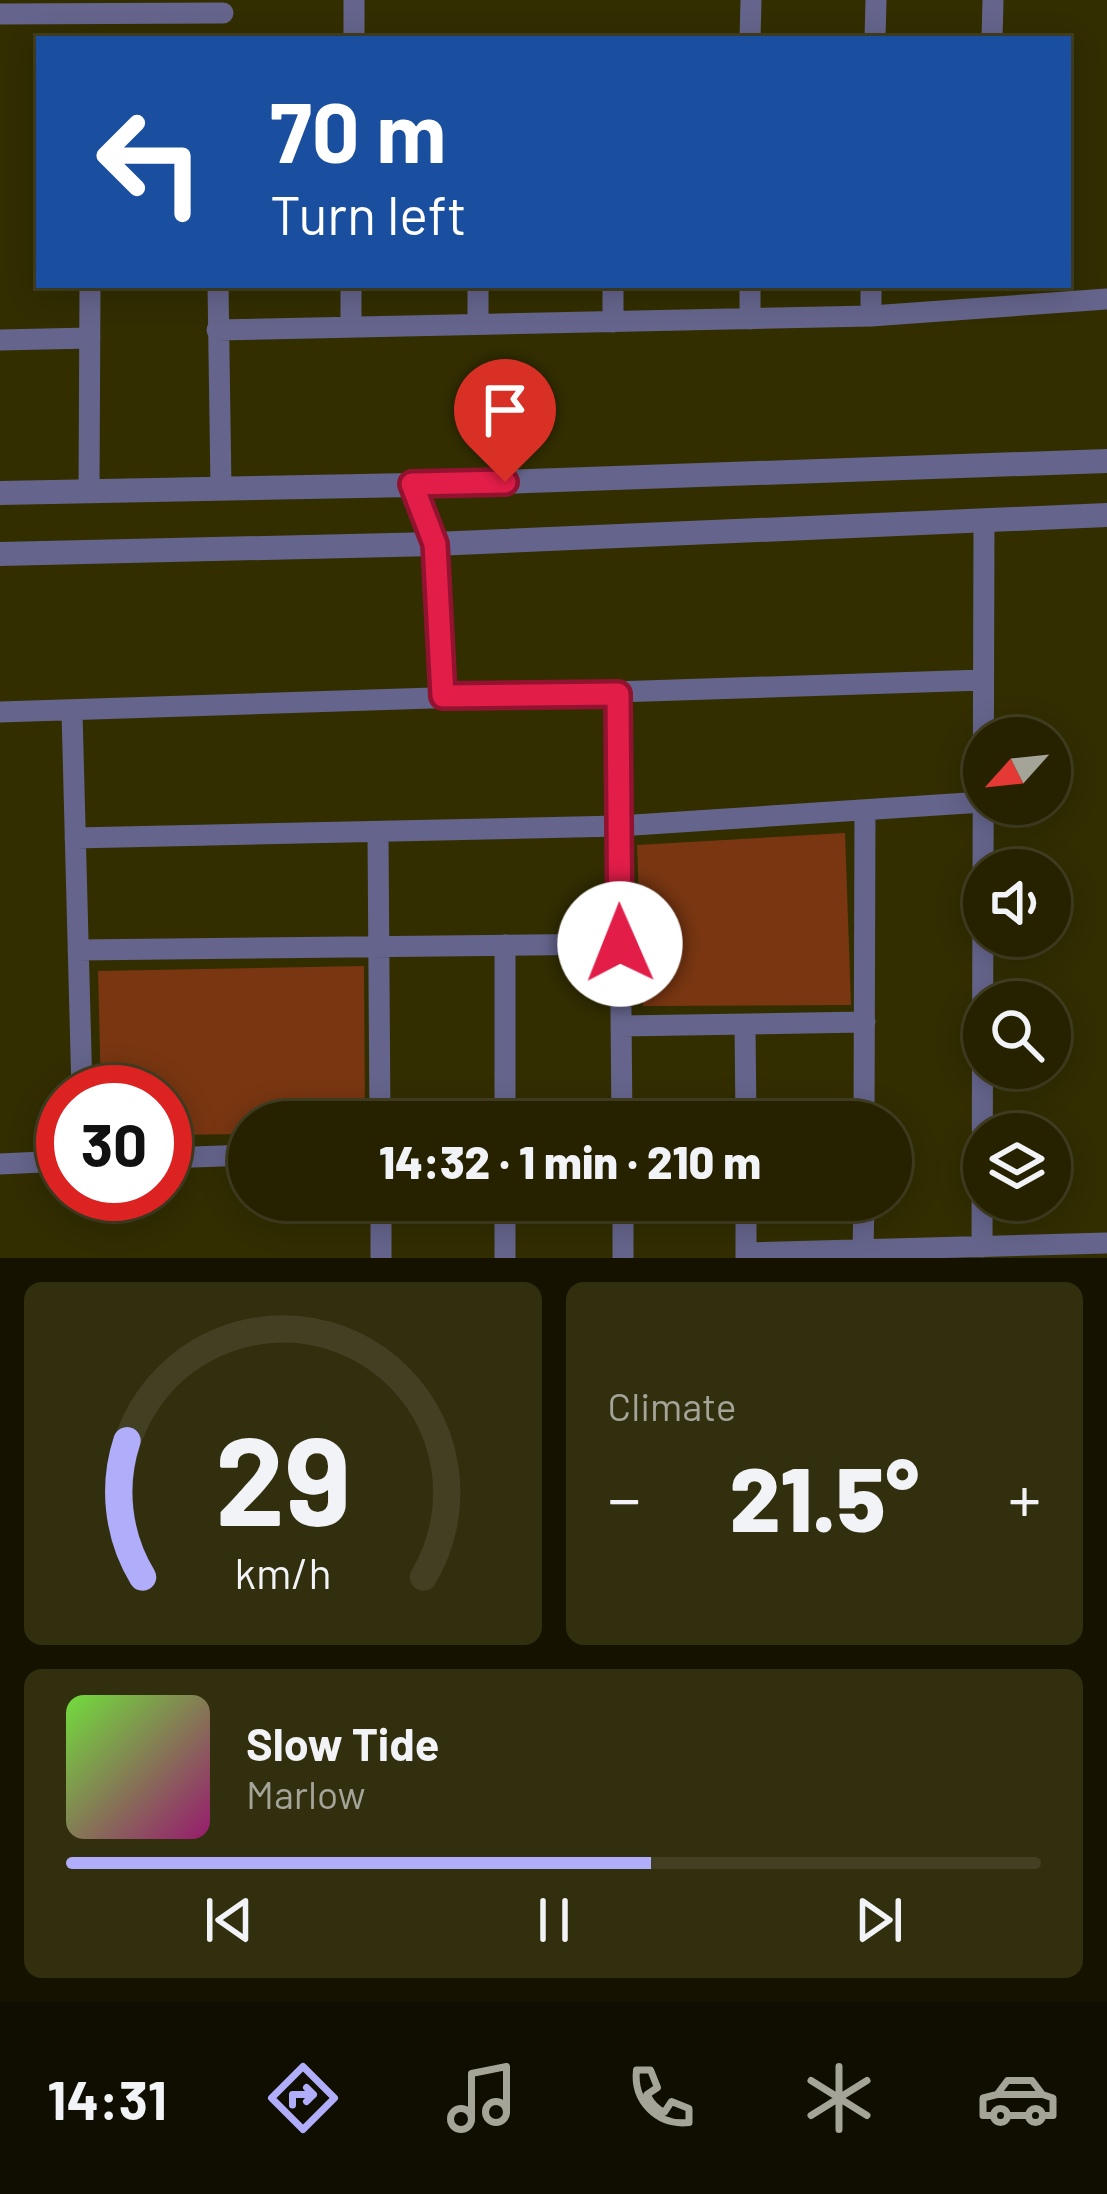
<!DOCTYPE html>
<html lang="en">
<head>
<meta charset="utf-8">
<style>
  :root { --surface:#262200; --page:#322f0f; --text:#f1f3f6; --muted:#a4a499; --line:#423f22; --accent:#b0adfa }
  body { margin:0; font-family:Barlow,sans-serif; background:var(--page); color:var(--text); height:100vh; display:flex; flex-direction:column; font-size:45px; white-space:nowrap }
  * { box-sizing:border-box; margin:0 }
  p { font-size:39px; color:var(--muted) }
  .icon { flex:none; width:66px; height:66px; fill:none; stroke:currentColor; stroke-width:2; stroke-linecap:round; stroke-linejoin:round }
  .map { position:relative; height:1258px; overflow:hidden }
  .side { display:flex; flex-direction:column; gap:24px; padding:24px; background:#151300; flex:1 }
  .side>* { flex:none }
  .banner { position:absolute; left:36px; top:36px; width:1035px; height:252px; border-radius:0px; box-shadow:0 6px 30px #0003,0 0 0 3px var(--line); background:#1a4fa0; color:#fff; overflow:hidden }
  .needle { width:78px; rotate:243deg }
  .fabs { position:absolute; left:963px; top:717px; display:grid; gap:24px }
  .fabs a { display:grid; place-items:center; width:108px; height:108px; border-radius:50%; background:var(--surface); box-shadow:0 6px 30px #0003,0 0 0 3px var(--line); font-size:60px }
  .speed { position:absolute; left:36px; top:1065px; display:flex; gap:24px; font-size:60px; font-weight:700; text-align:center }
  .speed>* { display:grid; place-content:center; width:156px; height:156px; border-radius:50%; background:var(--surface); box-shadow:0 6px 30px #0003,0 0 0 3px var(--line); line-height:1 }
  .speed .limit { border:18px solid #d22; background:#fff; color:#111 }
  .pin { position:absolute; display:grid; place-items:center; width:102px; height:102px; color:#fff; margin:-123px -51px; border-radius:50% 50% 50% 0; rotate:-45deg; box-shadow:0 0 12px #0007 }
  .pin .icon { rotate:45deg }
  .me { position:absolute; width:132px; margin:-66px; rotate:359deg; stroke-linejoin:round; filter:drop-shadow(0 0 9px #0008) }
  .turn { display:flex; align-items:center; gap:42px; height:252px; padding:0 36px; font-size:54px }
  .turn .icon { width:156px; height:156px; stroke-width:2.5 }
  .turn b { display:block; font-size:84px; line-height:102px }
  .big { font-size:90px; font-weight:800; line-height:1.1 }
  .side .widget { flex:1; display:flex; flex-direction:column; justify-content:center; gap:18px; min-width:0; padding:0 42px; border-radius:18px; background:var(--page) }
  .side .dial { align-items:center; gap:0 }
  .dial svg { height:312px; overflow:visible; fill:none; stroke:var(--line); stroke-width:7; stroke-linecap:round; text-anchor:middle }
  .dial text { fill:var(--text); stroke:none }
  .song { display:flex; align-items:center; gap:36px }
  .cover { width:144px; height:144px; border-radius:18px; background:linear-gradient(135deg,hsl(100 70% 55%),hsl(320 70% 35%)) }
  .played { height:12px; border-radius:6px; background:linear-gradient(90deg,var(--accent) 60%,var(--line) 60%) }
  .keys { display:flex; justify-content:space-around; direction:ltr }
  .heat { display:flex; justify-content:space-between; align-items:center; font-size:66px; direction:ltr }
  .side .tiles { flex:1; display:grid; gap:24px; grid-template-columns:1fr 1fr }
  .widget:last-child { grid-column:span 2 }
  .trip { position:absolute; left:228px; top:1101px; width:684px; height:120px; border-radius:60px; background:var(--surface); box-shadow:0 6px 30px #0003,0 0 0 3px var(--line); font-weight:800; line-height:120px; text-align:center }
  .dock { display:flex; height:192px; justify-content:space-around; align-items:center; background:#0f0e00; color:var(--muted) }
  .dock .icon { width:84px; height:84px }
  .dock .current { color:var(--accent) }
  .dock b { font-size:54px; color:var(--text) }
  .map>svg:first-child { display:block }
  .green { fill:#793611 }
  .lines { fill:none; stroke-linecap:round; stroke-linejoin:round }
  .minor { stroke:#65648c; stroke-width:21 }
  .tertiary { stroke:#65648c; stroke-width:24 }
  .route-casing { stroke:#92132f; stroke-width:30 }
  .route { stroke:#e11d48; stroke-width:21 }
</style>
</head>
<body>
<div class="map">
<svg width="1107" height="1258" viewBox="0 0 1107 1258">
  <rect width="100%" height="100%" fill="#322e00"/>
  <path class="green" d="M 845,833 L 851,1005 L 643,1006 L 637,845 Z
    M 364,966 L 365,1122 L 249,1122 L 249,1134 L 165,1135 L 165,1092 L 101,1092 L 98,971 Z"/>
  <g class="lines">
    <path class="minor" d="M 0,14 L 223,13
      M 354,39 L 354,0
      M 750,39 L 751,0
      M 875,39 L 876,0
      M 992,39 L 993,0
      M 218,285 L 221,489
      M 478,285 L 478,324
      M 871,316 L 871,285
      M 750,319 L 750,285
      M 613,322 L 613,285
      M 351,327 L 351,285
      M 217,330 L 871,316 L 1107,299
      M 0,340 L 90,338
      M 413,485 L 435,544 L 443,696
      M 89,492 L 90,285
      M 618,694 L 622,1122
      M 0,712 L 983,680
      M 72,712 L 82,1092
      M 378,833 L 380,1122
      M 75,838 L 619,826 L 983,802
      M 78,950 L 620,944
      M 621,1026 L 865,1022
      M 745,1026 L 746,1122
      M 505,1122 L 505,945
      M 864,1122 L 865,810
      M 165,1158 L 249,1155
      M 0,1164 L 63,1161
      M 381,1200 L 381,1258
      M 623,1200 L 623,1258
      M 746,1200 L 746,1258
      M 982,1247 L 984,521
      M 863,1250 L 864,1200
      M 746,1253 L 1107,1243
      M 505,1258 L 505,1200"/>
    <path class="tertiary" d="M 0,493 L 413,485 L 1107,461
      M 0,554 L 435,544 L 1107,515"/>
  </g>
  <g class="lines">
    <g class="route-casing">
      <path id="route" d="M 505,482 L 412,484 L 435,544 L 443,696 L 618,694 L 620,944"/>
    </g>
    <use href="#route" class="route"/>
  </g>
</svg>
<div class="fabs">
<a><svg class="needle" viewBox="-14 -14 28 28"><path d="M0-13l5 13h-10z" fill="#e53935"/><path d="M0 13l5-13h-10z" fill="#a4a499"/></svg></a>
<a><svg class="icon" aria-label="sound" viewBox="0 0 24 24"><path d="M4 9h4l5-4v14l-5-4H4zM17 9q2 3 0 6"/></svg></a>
<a><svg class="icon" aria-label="search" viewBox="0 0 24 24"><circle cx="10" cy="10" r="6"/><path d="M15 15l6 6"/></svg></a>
<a><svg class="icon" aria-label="layers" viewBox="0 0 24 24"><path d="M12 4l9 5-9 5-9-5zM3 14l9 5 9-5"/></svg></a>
</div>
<div class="speed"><div class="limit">30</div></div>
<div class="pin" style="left:505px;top:482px;background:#d93025"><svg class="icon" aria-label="arrive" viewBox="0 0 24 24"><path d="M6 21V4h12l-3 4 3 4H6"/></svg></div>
<svg class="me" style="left:620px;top:944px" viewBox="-20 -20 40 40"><circle r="19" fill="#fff"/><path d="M0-13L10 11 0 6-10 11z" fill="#e11d48"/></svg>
<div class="trip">14:32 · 1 min · 210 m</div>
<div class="banner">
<div class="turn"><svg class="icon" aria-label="left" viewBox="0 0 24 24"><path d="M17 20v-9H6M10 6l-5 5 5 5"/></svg><div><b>70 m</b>Turn left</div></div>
</div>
</div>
<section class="side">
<div class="tiles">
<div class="widget dial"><svg viewBox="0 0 100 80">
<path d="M14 69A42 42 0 1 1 86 69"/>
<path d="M14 69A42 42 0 0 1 10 34" stroke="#b0adfa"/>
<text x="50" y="56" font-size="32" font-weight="700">29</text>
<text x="50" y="72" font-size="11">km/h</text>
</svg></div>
<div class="widget"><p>Climate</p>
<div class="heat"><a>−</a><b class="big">21.5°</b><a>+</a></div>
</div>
<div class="widget">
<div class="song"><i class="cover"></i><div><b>Slow Tide</b><p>Marlow</p></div></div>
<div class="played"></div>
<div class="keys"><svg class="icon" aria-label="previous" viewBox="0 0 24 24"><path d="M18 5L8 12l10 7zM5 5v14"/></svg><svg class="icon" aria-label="pause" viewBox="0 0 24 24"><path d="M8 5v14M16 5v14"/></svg><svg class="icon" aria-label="next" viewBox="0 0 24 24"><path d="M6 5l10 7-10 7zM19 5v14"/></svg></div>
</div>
</div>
</section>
<nav class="dock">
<b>14:31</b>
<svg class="icon current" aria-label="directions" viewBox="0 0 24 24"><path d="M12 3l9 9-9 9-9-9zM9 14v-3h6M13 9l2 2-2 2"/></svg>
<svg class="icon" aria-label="music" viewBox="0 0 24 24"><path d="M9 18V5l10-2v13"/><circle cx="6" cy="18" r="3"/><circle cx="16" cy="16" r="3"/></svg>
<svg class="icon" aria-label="phone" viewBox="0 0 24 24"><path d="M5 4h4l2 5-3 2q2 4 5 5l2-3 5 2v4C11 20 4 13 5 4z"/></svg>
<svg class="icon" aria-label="climate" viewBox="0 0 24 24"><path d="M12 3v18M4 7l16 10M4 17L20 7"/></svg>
<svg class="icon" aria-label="car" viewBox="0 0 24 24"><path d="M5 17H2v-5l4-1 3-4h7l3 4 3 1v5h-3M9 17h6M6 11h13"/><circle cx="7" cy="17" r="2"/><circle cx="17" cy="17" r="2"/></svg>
</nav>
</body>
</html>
